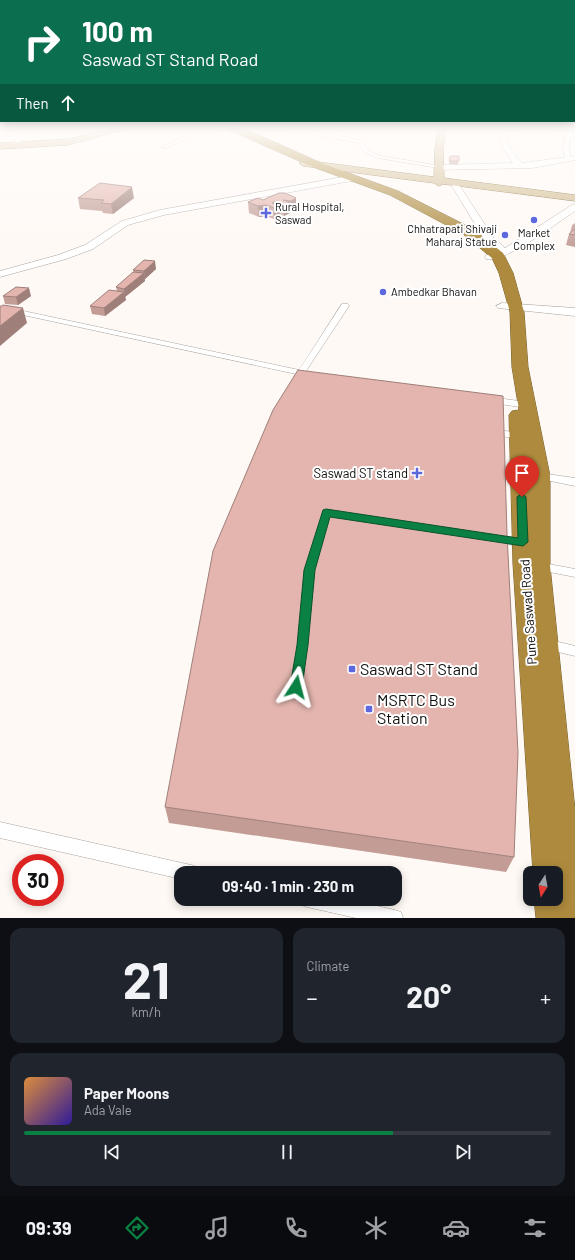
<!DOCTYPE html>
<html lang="en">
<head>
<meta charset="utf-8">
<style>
  :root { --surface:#171b24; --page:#20242c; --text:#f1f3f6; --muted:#9ea1a6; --line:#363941; --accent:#0b8043 }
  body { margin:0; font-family:Barlow,sans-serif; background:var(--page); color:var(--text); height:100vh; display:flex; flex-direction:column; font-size:15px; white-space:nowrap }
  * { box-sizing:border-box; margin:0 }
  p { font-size:13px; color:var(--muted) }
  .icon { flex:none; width:22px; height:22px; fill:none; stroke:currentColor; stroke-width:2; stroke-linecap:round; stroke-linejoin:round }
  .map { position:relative; height:918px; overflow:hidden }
  .drawer { display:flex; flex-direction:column; gap:10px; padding:10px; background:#0d0f14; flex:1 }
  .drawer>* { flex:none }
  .guide { position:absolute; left:0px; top:0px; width:575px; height:122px; box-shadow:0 2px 10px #0003; background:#0b6e4f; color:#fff; overflow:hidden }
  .needle { width:26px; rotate:191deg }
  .fabs { position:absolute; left:523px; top:866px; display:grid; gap:8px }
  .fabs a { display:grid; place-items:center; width:40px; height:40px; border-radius:8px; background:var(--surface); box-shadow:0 2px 10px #0003; font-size:20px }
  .speed { position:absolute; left:12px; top:854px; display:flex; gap:8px; font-size:20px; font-weight:700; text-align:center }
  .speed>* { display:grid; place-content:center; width:52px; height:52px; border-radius:50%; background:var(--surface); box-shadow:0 2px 10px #0003; line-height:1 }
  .speed .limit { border:6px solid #d22; background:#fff; color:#111 }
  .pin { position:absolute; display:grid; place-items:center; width:34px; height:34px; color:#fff; margin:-41px -17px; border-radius:50% 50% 50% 0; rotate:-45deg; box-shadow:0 0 4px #0007 }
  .pin .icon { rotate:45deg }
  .me { position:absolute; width:44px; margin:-22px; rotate:9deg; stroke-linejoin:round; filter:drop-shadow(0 0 3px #0008) }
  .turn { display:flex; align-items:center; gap:14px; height:84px; padding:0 16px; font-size:18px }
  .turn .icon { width:52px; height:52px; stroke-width:2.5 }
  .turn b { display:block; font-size:28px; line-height:34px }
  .then { display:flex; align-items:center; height:38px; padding:0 16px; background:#0003; gap:8px; font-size:15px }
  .big { font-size:30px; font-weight:700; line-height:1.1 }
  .drawer .card { flex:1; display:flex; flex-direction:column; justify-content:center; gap:6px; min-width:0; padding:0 14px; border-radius:12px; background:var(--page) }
  .drawer .dial { align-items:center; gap:0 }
  .dial b { font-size:52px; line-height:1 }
  .song { display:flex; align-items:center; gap:12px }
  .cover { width:48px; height:48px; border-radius:6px; background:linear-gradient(135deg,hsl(30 70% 55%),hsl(250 70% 35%)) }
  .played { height:4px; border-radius:2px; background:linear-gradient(90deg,var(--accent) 70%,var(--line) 70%) }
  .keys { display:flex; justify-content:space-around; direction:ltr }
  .heat { display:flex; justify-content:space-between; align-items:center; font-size:22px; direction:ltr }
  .drawer .tiles { flex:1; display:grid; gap:10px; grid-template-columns:1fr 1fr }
  .card:last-child { grid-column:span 2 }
  .trip { position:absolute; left:174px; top:866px; width:228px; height:40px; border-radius:12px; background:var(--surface); box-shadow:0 2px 10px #0003; font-weight:700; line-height:40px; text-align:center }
  .tabs { display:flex; height:64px; justify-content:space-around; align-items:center; background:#090b0e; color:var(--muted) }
  .tabs .icon { width:28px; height:28px }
  .tabs .current { color:var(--accent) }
  .tabs b { font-size:18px; color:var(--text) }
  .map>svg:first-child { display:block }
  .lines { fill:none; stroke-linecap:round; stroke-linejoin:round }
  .street-casing { stroke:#a9a39e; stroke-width:1 }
  .secondary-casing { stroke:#a9a39e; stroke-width:1 }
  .primary-casing { stroke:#765f2c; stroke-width:1 }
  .highway-casing { stroke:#765f2c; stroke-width:1 }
  .street { fill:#fff; fill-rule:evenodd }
  .secondary { fill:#fff; fill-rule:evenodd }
  .primary { fill:#ceb98b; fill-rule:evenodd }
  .highway { fill:#ad8a3d; fill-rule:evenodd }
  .wall { fill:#c39c96 }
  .shaded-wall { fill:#9f7f7a }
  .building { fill:#e3b5ae; stroke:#9f7f7a }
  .route { fill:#0b8043; stroke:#07532c }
  .poi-dot { fill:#5d68df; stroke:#fff; stroke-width:1.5 }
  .labels { text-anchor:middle; stroke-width:4; stroke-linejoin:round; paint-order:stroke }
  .far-poi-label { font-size:11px; fill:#110f0d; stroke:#fff; text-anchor:start }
  .poi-label { font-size:13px; fill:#110f0d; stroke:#fff; text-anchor:end }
  .street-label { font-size:13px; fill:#110f0d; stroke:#fff }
  .near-poi-label { font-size:16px; fill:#110f0d; stroke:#fff; text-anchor:start }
</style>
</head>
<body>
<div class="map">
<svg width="575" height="918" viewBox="0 0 575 918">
  <rect width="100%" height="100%" fill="#fff9f5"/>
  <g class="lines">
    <g class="street-casing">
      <path id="street" d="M 5,126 L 9,126 L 12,133 L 24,144 L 24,146 L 20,146 L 8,135 Z
        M 225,126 L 233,126 L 191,137 L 166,148 L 161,147 L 187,135 Z
        M 248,126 L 252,126 L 253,128 L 240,132 L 240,130 Z
        M 257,126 L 307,129 L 360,140 L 369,151 L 381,156 L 441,166 L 438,168 L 378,158 L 365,153 L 358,143 L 307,133 L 258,129 L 255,127 Z
        M 567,126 L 573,126 L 569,146 L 571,159 L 568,161 L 565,159 L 563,146 Z
        M 342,304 L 348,304 L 349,306 L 306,371 L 311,374 L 310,376 L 303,376 L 300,381 L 297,382 L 293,379 L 296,374 L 0,310 L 0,306 L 299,370 Z
        M 489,397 L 527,402 L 532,405 L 527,408 L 486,402 L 484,400 Z
        M 492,429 L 519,433 L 524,436 L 519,439 L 489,434 L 487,432 L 489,430 Z
        M 540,473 L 575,478 L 575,486 L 536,478 L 535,476 L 536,474 Z
        M 494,534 L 523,539 L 527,540 L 529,543 L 527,546 L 523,547 L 490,541 L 488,538 L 490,535 Z
        M 538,562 L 575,569 L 575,577 L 534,569 L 532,566 L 534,563 Z
        M 546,639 L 575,646 L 575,656 L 541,648 L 540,644 L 541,640 Z
        M 0,822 L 191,865 L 197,867 L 199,873 L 181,873 L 181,879 L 0,838 Z
        M 299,899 L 346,899 L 395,910 L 401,912 L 403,918 L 356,918 L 307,907 L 301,905 Z"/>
    </g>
    <g class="secondary-casing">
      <path id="secondary" d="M 488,126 L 511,126 L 575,133 L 575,137 L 507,130 C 505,144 513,153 522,163 L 575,156 L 575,160 L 532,168 L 435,170 L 435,166 L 438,165 L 513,163 L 500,143 L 499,129 Z
        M 354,175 L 357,176 L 357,180 L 164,215 L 128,225 L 93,249 L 66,259 L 0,277 L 0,271 L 58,255 L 85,245 L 122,221 L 160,210 Z
        M 454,180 L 458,183 L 493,237 L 505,248 L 572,205 L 575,204 L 575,211 C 558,222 504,264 486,259 L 485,257 L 486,255 L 497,252 L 484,239 L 450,183 Z
        M 502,303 L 575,308 L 575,316 L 498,308 L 496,306 Z"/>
    </g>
    <g class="primary-casing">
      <path id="primary" d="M 124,126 L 137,126 L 68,145 L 0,149 L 0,143 L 68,139 Z
        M 439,126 L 447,126 L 443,149 L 444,178 L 575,195 L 575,201 L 443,184 L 439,186 L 434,183 L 303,166 L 299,163 L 303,160 L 434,177 L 435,149 Z"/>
    </g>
    <g class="highway-casing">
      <path id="highway" d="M 220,126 L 234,126 L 248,130 L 321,163 L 398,191 L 471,228 L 503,253 L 513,273 L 524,312 L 528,367 L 550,476 L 550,566 L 575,810 L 575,918 L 536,918 L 534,899 L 556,899 L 556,873 L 533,873 L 513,564 L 509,415 L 512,411 L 519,410 L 512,367 L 510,312 L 499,273 L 492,258 L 463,234 L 390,195 L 313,167 Z"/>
    </g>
    <use href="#street" class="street"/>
    <use href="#secondary" class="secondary"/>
    <use href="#primary" class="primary"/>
    <use href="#highway" class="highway"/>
  </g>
  <path class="wall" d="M 450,156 L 459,156 L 458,165 L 449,164 Z
    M 285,193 L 296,209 L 290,211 L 290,213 L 284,216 L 280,214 L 280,217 L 274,219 L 266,216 L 259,217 L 249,213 L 248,202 L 263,200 Z
    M 78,198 L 134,198 L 113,214 L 103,213 L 102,211 L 80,209 Z
    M 575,223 L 575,247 L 566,245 L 569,234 L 570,233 L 572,225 Z
    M 156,269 L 145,279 L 145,281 L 125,297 L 126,300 L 105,316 L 92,314 L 90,306 L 117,291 L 116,287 L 134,273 L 133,270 Z
    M 3,296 L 31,296 L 18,305 L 5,304 Z
    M 165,807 L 514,857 L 506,872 L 169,823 Z"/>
  <path class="shaded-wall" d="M 132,187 L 134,198 L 113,214 L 111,204 Z
    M 296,198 L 296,209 L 291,211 L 291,201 Z
    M 275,201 L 275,208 L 280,206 L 280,217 L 274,219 L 274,208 L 272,203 Z
    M 290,202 L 290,213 L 284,216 L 284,205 Z
    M 266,205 L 266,216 L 259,217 L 258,206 Z
    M 155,261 L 156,269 L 145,279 L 144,271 Z
    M 144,273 L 145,281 L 125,297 L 124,289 Z
    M 29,288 L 31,296 L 18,305 L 16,297 Z
    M 124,292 L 126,300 L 105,316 L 104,308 Z
    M 23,308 L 27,323 L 0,346 L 0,326 Z"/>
  <path class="building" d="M 450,156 L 459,156 L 459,161 L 449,161 Z
    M 100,183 L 132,187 L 111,204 L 101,203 L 104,200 L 78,198 Z
    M 279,193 L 285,193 L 296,198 L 291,201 L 283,200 L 290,202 L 284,205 L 275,201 L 272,203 L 280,206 L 274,208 L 266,205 L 258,206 L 248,202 L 258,198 L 263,200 Z
    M 575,229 L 575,235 L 569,234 Z
    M 144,260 L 155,261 L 144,271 L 133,270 Z
    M 133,272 L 144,273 L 124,289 L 116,287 Z
    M 16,287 L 29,288 L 16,297 L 3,296 Z
    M 109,290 L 124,292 L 104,308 L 90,306 Z
    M 3,305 L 23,308 L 0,326 L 0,307 Z
    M 298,370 L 503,396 L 507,534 L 518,753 L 514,857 L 165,807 L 213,551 L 273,410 Z"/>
  <linearGradient id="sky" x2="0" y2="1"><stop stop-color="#97bac9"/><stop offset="0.5" stop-color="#fffcfa"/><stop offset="1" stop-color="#fffcfa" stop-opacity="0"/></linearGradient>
  <rect width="575" height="254" fill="url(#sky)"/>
  <path class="route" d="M 522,493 L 526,497 L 528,542 L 523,546 L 330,517 L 315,570 L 308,645 L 302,687 L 300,690 L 296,692 L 292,690 L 290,687 L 297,645 L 304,570 L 323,510 L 326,509 L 518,538 L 517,497 Z"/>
  <g class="poi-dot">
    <path d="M264 207h4v4h4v4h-4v4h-4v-4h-4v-4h4z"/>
    <circle cx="534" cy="220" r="4"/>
    <circle cx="505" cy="235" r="4"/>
    <circle cx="383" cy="292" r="4"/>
    <path d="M415 467h4v4h4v4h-4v4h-4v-4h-4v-4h4z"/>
    <rect x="348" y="665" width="8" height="8" rx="2"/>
    <rect x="365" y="705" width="8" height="8" rx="2"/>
  </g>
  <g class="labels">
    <g class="far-poi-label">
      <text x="275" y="211">Rural Hospital,<tspan x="275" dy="13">Saswad</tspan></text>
      <text x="497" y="233" text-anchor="end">Chhatrapati Shivaji<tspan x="497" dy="13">Maharaj Statue</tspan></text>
      <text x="534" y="237" text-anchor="middle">Market<tspan x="534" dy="13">Complex</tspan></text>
      <text x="391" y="296">Ambedkar Bhavan</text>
    </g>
    <g class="poi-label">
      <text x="408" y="478">Saswad ST stand</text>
    </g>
    <g class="street-label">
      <text transform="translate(528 612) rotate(-94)" y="5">Pune Saswad Road</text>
    </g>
    <g class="near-poi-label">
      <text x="360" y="675">Saswad ST Stand</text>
      <text x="377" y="706">MSRTC Bus<tspan x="377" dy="18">Station</tspan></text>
    </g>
  </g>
</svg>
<div class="fabs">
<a><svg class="needle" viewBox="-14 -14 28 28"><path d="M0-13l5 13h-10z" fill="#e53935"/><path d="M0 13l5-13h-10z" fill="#9ea1a6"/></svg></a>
</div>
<div class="speed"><div class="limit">30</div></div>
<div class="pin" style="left:522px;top:497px;background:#d93025"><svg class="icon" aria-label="arrive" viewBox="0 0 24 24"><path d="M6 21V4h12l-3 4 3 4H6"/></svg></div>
<svg class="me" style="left:296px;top:687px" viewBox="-20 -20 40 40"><path d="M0-17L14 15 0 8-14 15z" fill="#0b8043" stroke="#fff" stroke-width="4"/></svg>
<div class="trip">09:40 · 1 min · 230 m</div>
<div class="guide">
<div class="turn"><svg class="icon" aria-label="right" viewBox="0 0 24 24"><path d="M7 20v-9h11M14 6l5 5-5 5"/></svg><div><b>100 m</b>Saswad ST Stand Road</div></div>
<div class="then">Then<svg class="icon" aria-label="ahead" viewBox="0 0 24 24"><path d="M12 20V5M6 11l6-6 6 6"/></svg></div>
</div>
</div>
<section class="drawer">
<div class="tiles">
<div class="card dial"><b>21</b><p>km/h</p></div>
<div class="card"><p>Climate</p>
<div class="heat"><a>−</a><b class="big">20°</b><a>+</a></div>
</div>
<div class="card">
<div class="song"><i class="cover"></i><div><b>Paper Moons</b><p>Ada Vale</p></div></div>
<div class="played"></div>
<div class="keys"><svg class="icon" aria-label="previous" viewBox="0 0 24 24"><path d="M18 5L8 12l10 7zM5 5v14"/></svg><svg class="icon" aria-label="pause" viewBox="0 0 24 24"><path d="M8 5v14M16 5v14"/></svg><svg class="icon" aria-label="next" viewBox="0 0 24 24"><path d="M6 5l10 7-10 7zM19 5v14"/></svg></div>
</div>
</div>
</section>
<nav class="tabs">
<b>09:39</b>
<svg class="icon current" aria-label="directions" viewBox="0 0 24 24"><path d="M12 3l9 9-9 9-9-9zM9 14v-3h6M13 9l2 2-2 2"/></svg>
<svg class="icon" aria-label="music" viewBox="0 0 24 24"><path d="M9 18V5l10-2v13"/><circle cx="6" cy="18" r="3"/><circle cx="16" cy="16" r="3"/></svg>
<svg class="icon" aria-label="phone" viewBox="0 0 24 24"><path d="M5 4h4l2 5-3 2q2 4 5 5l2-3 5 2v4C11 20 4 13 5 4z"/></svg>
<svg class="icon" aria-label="climate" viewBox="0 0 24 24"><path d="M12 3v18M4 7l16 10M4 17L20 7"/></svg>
<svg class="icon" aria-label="car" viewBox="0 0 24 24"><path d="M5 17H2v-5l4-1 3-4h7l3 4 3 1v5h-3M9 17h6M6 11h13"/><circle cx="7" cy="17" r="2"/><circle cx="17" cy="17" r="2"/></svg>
<svg class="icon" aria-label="filters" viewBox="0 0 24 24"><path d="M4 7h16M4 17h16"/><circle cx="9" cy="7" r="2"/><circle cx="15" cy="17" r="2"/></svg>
</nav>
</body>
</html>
